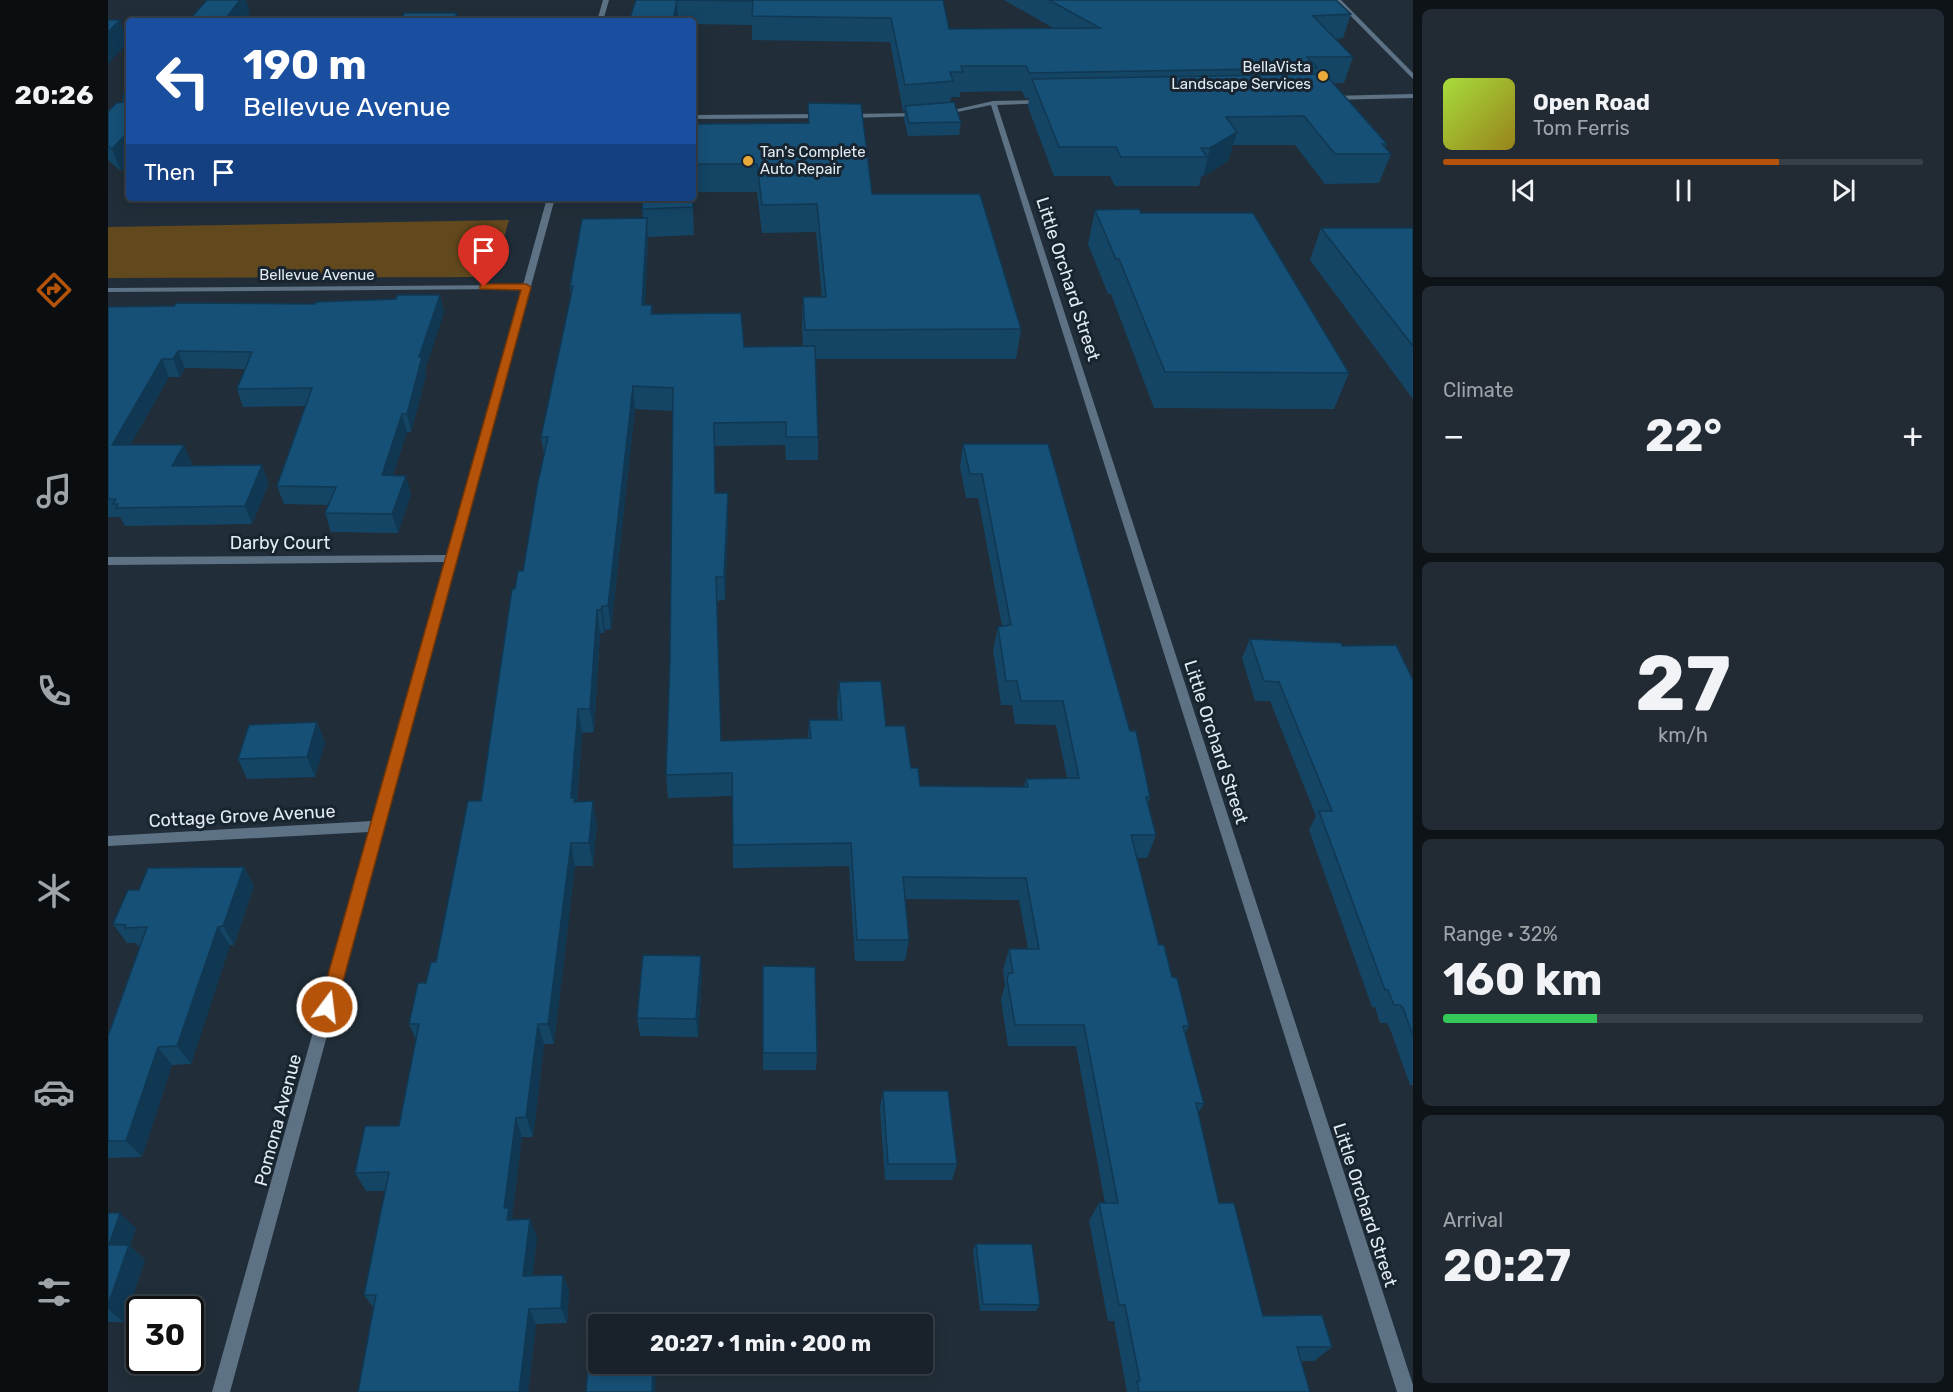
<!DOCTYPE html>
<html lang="en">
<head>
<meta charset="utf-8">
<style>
  :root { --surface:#19222b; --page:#222a33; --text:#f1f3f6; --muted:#9fa4a9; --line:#373f47; --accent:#b45309 }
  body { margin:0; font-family:Rubik,sans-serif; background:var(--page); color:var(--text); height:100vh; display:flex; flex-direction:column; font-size:22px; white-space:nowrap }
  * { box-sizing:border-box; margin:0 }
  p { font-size:20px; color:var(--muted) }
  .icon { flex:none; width:33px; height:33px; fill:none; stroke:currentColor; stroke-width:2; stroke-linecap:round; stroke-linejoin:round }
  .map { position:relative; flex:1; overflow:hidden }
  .details { display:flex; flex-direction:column; gap:9px; padding:9px; background:#0e1318; width:540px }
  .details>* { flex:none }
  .top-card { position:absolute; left:18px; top:18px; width:570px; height:183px; border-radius:6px; box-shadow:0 3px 15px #0003,0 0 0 2px var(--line); background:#1a4fa0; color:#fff; overflow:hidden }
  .speed { position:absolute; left:18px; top:1296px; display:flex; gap:12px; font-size:30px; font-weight:700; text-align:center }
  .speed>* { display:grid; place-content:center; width:78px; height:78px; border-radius:50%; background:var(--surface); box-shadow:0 3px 15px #0003,0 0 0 2px var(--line); line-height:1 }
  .speed .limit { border:3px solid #111; border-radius:9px; background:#fff; color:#111 }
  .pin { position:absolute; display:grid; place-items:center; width:51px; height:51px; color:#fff; margin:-62px -26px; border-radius:50% 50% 50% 0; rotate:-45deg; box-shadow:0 0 6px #0007 }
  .pin .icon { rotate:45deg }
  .me { position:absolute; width:66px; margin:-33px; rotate:15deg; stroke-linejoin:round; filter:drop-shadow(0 0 4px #0008) }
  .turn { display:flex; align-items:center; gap:21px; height:126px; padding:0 18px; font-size:27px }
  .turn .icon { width:78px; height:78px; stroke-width:2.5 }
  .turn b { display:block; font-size:42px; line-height:51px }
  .then { display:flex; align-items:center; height:57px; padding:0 18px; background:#0003; gap:12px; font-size:22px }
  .big { font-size:45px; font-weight:700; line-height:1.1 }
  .details .widget { flex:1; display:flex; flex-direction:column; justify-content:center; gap:9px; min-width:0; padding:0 21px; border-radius:9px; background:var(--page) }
  .details .dial { align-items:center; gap:0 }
  .dial b { font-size:78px; line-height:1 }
  .song { display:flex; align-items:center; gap:18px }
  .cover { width:72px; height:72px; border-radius:9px; background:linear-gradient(135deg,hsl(80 70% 55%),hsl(50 70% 35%)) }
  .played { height:6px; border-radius:3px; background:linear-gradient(90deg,var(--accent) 70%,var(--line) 70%) }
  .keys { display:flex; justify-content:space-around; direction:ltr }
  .heat { display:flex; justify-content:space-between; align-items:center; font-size:33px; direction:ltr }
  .charge { height:9px; border-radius:4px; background:linear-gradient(90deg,#34c759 32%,var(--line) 0) }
  .trip { position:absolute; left:480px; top:1314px; width:345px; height:60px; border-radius:6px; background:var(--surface); box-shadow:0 3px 15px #0003,0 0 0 2px var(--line); font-weight:700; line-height:60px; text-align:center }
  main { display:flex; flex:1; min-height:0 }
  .menu { display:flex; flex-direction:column; width:108px; justify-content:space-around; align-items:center; background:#0a0e11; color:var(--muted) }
  .menu .icon { width:42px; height:42px }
  .menu .current { color:var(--accent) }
  .menu b { font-size:27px; color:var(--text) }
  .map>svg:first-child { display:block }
  .green { fill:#62481d }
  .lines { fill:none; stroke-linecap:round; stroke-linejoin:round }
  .minor { fill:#5d7385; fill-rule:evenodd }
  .tertiary { fill:#5d7385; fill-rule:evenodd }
  .wall { fill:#144565 }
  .shaded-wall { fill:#103853 }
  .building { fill:#175076; stroke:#103853; stroke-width:1.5 }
  .route { fill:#b45309; stroke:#753606; stroke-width:1.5 }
  .poi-dot { fill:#eaaa39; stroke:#18242f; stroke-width:2 }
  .labels { text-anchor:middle; stroke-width:6; stroke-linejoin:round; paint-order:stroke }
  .far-poi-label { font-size:15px; fill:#e2ebf2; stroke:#18242f; text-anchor:end }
  .far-street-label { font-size:15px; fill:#e2ebf2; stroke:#18242f }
  .street-label { font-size:18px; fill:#e2ebf2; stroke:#18242f }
</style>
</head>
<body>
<main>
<nav class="menu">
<b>20:26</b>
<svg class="icon current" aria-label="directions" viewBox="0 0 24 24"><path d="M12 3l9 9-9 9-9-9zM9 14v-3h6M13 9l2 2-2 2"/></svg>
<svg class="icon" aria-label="music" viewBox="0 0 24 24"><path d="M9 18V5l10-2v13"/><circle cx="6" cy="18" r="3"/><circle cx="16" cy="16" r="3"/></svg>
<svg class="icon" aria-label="phone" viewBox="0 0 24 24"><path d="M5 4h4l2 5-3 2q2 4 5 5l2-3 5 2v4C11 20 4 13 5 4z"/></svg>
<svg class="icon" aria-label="climate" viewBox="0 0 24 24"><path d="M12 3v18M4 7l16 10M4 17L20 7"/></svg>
<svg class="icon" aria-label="car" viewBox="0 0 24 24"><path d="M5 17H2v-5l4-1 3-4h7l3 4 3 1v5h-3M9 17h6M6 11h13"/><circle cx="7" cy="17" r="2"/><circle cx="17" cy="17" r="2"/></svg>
<svg class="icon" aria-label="filters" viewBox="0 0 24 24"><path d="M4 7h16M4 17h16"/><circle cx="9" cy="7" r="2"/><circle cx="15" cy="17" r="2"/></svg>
</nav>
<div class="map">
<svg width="1305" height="1392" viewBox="0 0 1305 1392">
  <rect width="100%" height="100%" fill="#212e39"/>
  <path class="green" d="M 401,220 L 386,272 L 375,277 L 0,278 L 0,227 Z"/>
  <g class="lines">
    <path class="minor" d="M 495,0 L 501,0 L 495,21 L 489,21 Z
      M 1305,94 L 1305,98 L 1221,100 L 1218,98 L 1221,96 Z
      M 937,100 L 940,102 L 939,103 L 889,105 L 1305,1385 L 1305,1392 L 1289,1392 L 883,105 L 835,115 L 832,113 L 885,101 Z
      M 812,113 L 814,114 L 814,116 L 739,118 L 736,116 L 739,114 Z
      M 585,115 L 716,114 L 719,116 L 716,118 L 585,119 Z
      M 439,198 L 447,198 L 122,1392 L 104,1392 L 261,832 L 0,846 L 0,836 L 264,821 L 337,562 L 0,565 L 0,557 L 339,555 L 414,289 L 0,292 L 0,288 L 415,285 Z"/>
    <path class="tertiary" d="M 1227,0 L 1233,0 L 1305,73 L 1305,79 Z"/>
  </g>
  <path class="wall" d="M 528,0 L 835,0 L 841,29 L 945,28 L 896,0 L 1228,0 L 1243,14 L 1235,38 L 1227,39 L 1245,57 L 1236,83 L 1224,83 L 1279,144 L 1277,148 L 1283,154 L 1271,183 L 1217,184 L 1187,145 L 1125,145 L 1120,161 L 1093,177 L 1091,186 L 1007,186 L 1002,176 L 946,176 L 920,107 L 921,98 L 917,98 L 914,91 L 852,92 L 852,97 L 843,97 L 842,102 L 853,122 L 851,135 L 800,136 L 796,119 L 797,111 L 795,111 L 782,42 L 644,40 L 644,25 L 585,24 L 585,21 L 521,21 Z
    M 21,88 L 21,162 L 13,171 L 0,160 L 0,112 L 15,102 Z
    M 700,103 L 764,194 L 913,329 L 908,359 L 708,359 L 710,437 L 710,460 L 678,460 L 677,445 L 607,446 L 607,493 L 620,493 L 620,516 L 617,600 L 609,601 L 613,741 L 700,738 L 701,720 L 730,720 L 729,705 L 731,682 L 778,726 L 812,786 L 916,787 L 918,779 L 959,778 L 948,725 L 907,724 L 904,705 L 893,705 L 885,650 L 890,627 L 894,626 L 870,498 L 858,498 L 852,467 L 855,444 L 940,444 L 1022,731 L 1042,797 L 1040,804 L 1048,835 L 1039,858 L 1029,858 L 1051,945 L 1064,977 L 1081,1026 L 1077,1033 L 1096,1104 L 1090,1113 L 1111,1203 L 1155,1316 L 1224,1347 L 1206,1361 L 1193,1361 L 1202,1392 L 1019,1392 L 1006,1321 L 1000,1321 L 981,1221 L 991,1203 L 997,1203 L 968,1046 L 900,1046 L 893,1000 L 897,985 L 895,970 L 901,949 L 920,949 L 911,900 L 797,899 L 801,940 L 797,961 L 747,961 L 741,866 L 625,868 L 624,796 L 560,798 L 558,775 L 562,660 L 565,411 L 527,409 L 503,629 L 497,630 L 496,633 L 492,633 L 486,732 L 474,733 L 469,802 L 489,824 L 485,866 L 467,866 L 446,1044 L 436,1044 L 425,1137 L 414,1137 L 404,1216 L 406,1220 L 429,1237 L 424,1276 L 455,1275 L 461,1291 L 459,1323 L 428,1324 L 420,1392 L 250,1392 L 265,1307 L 256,1295 L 277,1191 L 258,1191 L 247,1173 L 291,1126 L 308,1040 L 301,1024 L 328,962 L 373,801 L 407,589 L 415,571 L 436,454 L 433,437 L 463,298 L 462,286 L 535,218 L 534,209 L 585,207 L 586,235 L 540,237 L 537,305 L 544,305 L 545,314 L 636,347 L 695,346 L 694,327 L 695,297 L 714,297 L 708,232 L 654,233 L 649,192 L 585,192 L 585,124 L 700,123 Z
    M 987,210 L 1241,373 L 1226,409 L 1046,408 L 1003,294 L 1000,294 L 980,244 Z
    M 1213,228 L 1305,228 L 1305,399 L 1202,260 Z
    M 332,295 L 336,312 L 317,370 L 318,375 L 303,432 L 299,432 L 285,475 L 303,494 L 290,533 L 223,532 L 217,513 L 221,505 L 176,504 L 169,486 L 198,406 L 135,407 L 129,389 L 137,369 L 77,368 L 72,377 L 61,377 L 22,445 L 84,463 L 82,466 L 161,483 L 144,524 L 17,526 L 12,517 L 0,517 L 0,307 L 207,304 L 288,299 Z
    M 1142,639 L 1234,646 L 1305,680 L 1305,1085 L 1302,1085 L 1281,1026 L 1278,1023 L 1272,1023 L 1267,1007 L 1264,1007 L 1201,830 L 1208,816 L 1162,701 L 1147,701 L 1134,658 Z
    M 209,722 L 217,742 L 207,777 L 139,779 L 130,759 Z
    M 136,867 L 146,886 L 126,945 L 122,945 L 83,1064 L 64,1065 L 34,1157 L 0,1158 L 0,1036 L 33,946 L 30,946 L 28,943 L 19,943 L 5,924 L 31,890 Z
    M 655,966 L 709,1053 L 708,1070 L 655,1070 Z
    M 594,975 L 590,1037 L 532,1036 L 529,1018 Z
    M 775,1091 L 849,1164 L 844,1180 L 777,1180 L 772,1108 Z
    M 0,1213 L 28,1228 L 22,1246 L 37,1260 L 16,1322 L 0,1322 Z
    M 868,1244 L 932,1305 L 928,1311 L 872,1311 L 865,1251 Z"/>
  <path class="shaded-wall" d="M 132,0 L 138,0 L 142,14 L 137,21 L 116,21 Z
    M 569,0 L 570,21 L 565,21 Z
    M 349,13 L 351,21 L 346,21 Z
    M 12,20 L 20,43 L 0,64 L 0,32 Z
    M 21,131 L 21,162 L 13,171 L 4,149 Z
    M 1129,132 L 1120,161 L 1095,177 L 1102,148 Z
    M 539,218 L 540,239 L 536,327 L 534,305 Z
    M 332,295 L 336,312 L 317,370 L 318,375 L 303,432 L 299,414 L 311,357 Z
    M 70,351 L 77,368 L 72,377 L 65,359 Z
    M 54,359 L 61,377 L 12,463 L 4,445 Z
    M 525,386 L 527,409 L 503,629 L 500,606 Z
    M 294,414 L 299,432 L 279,493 L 274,475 Z
    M 76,445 L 84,463 L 72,484 L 64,466 Z
    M 154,465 L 161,483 L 144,524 L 137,506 Z
    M 298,476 L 303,494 L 290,533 L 284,514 Z
    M 620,493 L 620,516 L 617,600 L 616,577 Z
    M 494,606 L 497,630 L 496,633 L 493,610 Z
    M 489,610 L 492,633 L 486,732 L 482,709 Z
    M 470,709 L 474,733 L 468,807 L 463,798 Z
    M 209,722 L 217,742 L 207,777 L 199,757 Z
    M 485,801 L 489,824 L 485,866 L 481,843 Z
    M 463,843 L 467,866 L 446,1044 L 440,1024 Z
    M 136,867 L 146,886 L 126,945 L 115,926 Z
    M 110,927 L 122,945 L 83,1064 L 69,1046 Z
    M 593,956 L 594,975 L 590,1037 L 588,1019 Z
    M 430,1024 L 436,1044 L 425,1137 L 418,1117 Z
    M 50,1047 L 64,1065 L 34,1157 L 18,1141 Z
    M 408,1118 L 414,1137 L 404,1216 L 408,1225 L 399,1220 L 396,1208 Z
    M 12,1213 L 28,1228 L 22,1246 L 37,1260 L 16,1322 L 0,1309 L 1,1245 Z
    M 422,1219 L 429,1237 L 423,1292 L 415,1276 Z
    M 455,1275 L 461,1291 L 459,1323 L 453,1308 Z
    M 421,1309 L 428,1324 L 420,1392 L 411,1392 Z
    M 545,1364 L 548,1364 L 547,1392 L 544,1392 Z"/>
  <path class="building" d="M 99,0 L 132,0 L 116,21 L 80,21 Z
    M 528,0 L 835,0 L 841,29 L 992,28 L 941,0 L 1228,0 L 1243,14 L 1205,16 L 1245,57 L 1199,57 L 1209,68 L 921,73 L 918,66 L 853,66 L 855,72 L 842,72 L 845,81 L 797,85 L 783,18 L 644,16 L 645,1 L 569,0 L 565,21 L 521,21 Z
    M 296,13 L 349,13 L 346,21 L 292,21 Z
    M 0,20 L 12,20 L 0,32 Z
    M 1217,74 L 1279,144 L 1274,144 L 1283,154 L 1227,154 L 1196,116 L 1118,117 L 1129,132 L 1102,148 L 1093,148 L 1099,157 L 1013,157 L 1008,147 L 951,147 L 924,79 Z
    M 21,88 L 21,131 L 4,149 L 0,146 L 0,112 L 8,103 L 15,102 L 15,95 Z
    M 846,102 L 853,122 L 801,123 L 797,106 Z
    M 700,103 L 753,104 L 764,194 L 872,194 L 913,329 L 697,330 L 695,297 L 718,297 L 709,204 L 654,205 L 649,164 L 585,164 L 585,124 L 701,123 Z
    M 535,198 L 584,198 L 585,207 L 534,209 Z
    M 1031,209 L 1033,213 L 1145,213 L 1241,373 L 1057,372 L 1011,259 L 1008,259 L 987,210 Z
    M 539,218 L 534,305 L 544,305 L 543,314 L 633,313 L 636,347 L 707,346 L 710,437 L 678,437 L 678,422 L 606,423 L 607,493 L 620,493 L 616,577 L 608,577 L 613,741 L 703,738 L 701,720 L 734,720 L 731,682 L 773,681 L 778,726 L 797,726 L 803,768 L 810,768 L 812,786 L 920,787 L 918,779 L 971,778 L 955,701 L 913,701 L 909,681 L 898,681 L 890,627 L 903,625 L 874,474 L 862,474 L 855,444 L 940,444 L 1022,731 L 1028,731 L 1042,797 L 1038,797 L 1048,835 L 1023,835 L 1051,945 L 1056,945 L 1064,977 L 1069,978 L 1081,1026 L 1075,1026 L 1096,1104 L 1088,1103 L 1111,1203 L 1126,1203 L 1155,1316 L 1214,1315 L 1224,1347 L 1189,1347 L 1202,1392 L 1031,1392 L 1029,1381 L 1032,1381 L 1017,1305 L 1011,1305 L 991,1203 L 1010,1203 L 976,1025 L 907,1025 L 899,979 L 901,973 L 905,973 L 901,949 L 931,949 L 918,878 L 795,877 L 801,940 L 749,940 L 743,843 L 625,845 L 624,773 L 558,775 L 562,660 L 565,388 L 525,386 L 500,606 L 494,606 L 493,610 L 489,610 L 482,709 L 470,709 L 463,798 L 467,798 L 466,802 L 485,801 L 481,843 L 463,843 L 440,1024 L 430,1024 L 418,1117 L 408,1118 L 396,1208 L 401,1208 L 399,1220 L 422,1219 L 415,1276 L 455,1275 L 453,1308 L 421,1309 L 411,1392 L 250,1392 L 268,1295 L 256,1295 L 281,1172 L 247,1173 L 257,1126 L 291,1126 L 311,1024 L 301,1024 L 310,983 L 318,983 L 323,962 L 328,962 L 360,801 L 373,801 L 404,589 L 407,589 L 410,571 L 415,571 L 430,482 L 440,437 L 433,437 L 465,286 L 462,286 L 474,219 Z
    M 1213,228 L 1305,228 L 1305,346 Z
    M 289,295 L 332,295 L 311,357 L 314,357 L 299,414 L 294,414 L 274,475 L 298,476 L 284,514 L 217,513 L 228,487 L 169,486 L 204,388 L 129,389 L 144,352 L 70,351 L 65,359 L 54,359 L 4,445 L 76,445 L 64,466 L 154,465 L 137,506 L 8,508 L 10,504 L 5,504 L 8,499 L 0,499 L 0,307 L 66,306 L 68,303 L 207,304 L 208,302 L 288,299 Z
    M 1142,639 L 1233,643 L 1234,646 L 1288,645 L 1305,680 L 1305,1036 L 1295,1008 L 1292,1005 L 1286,1005 L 1280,990 L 1277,990 L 1211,811 L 1224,811 L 1171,682 L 1156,681 Z
    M 209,722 L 199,757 L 130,759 L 141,725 Z
    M 136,867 L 115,926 L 110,927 L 69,1046 L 50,1047 L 18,1141 L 0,1141 L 0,1036 L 39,927 L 17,928 L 18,925 L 5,924 L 20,890 L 31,890 L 40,868 Z
    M 535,955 L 593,956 L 588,1019 L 529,1018 Z
    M 655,966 L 707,967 L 709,1053 L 655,1053 Z
    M 775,1091 L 840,1091 L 849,1164 L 780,1164 Z
    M 0,1213 L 12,1213 L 1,1245 L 21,1245 L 0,1305 Z
    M 868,1244 L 924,1244 L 932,1305 L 875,1304 Z
    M 547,1314 L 546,1324 L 490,1324 L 490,1364 L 545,1364 L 544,1392 L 478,1392 L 484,1315 Z"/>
  <path class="route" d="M 376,284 L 418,284 L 423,287 L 228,1007 L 225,1012 L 219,1014 L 213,1012 L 211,1007 L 413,290 L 372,289 L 372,285 Z"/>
  <g class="poi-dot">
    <circle cx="1215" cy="76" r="6"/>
    <circle cx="640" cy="161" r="6"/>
  </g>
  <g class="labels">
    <g class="far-poi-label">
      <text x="1203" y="72">BellaVista<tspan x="1203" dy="17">Landscape Services</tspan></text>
      <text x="652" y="157" text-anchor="start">Tan's Complete<tspan x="652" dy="17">Auto Repair</tspan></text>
    </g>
    <g class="far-street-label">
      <text x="209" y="280">Bellevue Avenue</text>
    </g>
    <g class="street-label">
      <text transform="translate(960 279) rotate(72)" y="6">Little Orchard Street</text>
      <text x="172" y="549">Darby Court</text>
      <text transform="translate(1108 742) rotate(72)" y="6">Little Orchard Street</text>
      <text transform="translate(134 816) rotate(-3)" y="6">Cottage Grove Avenue</text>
      <text transform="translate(170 1120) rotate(-75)" y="6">Pomona Avenue</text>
      <text transform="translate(1257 1205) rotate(72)" y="6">Little Orchard Street</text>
    </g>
  </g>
</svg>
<div class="speed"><div class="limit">30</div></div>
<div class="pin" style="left:376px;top:287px;background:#d93025"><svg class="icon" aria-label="arrive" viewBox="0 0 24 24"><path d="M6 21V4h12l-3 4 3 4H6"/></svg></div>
<svg class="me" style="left:219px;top:1007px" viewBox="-20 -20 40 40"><circle r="17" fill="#b45309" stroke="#fff" stroke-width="3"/><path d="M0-11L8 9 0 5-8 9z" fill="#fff"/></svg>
<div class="trip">20:27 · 1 min · 200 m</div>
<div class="top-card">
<div class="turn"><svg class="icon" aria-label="left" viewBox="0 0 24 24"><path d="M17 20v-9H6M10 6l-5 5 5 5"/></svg><div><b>190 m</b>Bellevue Avenue</div></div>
<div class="then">Then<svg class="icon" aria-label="arrive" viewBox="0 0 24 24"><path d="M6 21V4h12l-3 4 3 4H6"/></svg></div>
</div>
</div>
<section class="details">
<div class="widget">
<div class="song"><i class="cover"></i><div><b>Open Road</b><p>Tom Ferris</p></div></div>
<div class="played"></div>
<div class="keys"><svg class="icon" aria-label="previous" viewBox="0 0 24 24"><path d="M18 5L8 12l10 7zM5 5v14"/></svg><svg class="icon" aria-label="pause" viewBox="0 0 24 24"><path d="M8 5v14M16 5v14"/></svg><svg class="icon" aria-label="next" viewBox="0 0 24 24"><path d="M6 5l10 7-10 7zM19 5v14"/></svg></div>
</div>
<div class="widget"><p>Climate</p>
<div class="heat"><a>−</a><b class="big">22°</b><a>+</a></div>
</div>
<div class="widget dial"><b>27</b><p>km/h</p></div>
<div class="widget"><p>Range · 32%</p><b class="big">160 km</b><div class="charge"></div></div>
<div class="widget"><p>Arrival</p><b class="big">20:27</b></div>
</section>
</main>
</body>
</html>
